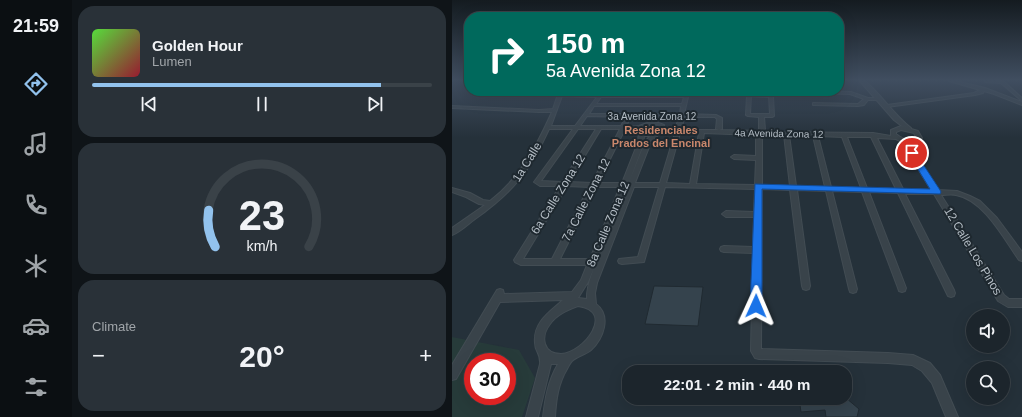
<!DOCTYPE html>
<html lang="en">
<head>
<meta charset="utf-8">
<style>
  :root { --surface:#1c252c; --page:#293138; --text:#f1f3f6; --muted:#a0a5a9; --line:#3a4248; --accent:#92c2ed }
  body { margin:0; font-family:Helvetica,sans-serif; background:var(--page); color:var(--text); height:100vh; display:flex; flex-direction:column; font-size:15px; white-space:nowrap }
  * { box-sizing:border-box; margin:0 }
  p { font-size:13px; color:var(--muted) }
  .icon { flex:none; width:22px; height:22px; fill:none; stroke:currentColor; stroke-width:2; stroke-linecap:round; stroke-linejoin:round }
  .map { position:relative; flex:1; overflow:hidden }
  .drawer { display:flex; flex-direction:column; gap:6px; padding:6px; background:#0f1418; width:380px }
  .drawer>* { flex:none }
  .hud { position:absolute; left:12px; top:12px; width:380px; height:84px; border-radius:16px; box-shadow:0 4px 16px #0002,0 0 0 1px var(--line); background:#00695c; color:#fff; overflow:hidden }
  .tools { position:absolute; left:514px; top:309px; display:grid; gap:8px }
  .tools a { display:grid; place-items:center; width:44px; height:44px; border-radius:50%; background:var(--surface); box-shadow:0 4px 16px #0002,0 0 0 1px var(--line); font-size:20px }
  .speed { position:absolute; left:12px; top:353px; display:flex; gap:8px; font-size:20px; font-weight:700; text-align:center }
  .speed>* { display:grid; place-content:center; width:52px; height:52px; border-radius:50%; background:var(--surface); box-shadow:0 4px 16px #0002,0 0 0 1px var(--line); line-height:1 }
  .speed .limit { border:6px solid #d22; background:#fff; color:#111 }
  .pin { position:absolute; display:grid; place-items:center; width:34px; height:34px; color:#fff; margin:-17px; border:2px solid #fff; border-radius:50%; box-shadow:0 1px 4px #0007 }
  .me { position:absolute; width:44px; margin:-22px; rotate:1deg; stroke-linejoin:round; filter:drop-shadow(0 0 3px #0008) }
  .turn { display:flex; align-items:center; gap:14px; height:84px; padding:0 16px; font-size:18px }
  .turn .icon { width:52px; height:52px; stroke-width:2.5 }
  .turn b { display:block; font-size:28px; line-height:34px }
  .big { font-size:30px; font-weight:600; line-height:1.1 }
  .drawer .widget { flex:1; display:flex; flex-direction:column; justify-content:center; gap:6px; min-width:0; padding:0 14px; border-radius:16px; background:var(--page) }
  .drawer .dial { align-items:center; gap:0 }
  .dial svg { height:104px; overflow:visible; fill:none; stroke:var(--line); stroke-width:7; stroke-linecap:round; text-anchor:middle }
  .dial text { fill:var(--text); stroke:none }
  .song { display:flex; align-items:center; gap:12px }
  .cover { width:48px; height:48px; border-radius:6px; background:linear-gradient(135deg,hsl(110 70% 55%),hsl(350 70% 35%)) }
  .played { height:4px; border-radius:2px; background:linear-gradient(90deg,var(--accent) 85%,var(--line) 85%) }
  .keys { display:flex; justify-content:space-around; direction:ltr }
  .heat { display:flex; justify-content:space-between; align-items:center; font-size:22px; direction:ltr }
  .trip { position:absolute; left:170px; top:365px; width:230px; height:40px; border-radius:16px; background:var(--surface); box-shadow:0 4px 16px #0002,0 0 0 1px var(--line); font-weight:600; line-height:40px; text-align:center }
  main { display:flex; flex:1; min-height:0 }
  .dock { display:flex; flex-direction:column; width:72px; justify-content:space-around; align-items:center; background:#0b0f12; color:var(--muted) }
  .dock .icon { width:28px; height:28px }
  .dock .selected { color:var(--accent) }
  .dock b { font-size:18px; color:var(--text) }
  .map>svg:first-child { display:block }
  .green { fill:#273b3a; fill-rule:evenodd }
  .building { fill:#35434d; stroke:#202a31 }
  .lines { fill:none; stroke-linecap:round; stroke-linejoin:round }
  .minor-casing { stroke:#424c53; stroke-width:2 }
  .tertiary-casing { stroke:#424c53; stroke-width:2 }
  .minor { fill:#39434a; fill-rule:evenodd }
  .tertiary { fill:#39434a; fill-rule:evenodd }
  .route { fill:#1a73e8; stroke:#114b97 }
  .labels { text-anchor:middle; stroke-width:4; stroke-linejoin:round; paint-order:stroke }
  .far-street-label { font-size:10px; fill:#b5bec6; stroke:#1e282f }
  .far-neighbourhood-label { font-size:11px; font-weight:bold; fill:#c9876c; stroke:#1e282f }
  .street-label { font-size:12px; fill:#b5bec6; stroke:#1e282f }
</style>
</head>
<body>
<main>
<nav class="dock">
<b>21:59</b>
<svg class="icon selected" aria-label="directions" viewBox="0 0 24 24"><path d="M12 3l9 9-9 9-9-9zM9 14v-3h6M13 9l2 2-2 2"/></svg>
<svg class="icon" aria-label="music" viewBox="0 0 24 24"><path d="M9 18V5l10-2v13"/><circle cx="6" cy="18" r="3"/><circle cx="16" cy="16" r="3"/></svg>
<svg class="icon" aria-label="phone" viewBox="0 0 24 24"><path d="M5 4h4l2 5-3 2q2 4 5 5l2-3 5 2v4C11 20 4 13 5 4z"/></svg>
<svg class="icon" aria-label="climate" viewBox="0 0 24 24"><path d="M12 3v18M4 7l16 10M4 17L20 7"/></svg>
<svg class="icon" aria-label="car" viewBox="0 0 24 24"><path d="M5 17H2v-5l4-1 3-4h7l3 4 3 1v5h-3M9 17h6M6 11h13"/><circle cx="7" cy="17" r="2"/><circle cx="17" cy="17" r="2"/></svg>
<svg class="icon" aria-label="filters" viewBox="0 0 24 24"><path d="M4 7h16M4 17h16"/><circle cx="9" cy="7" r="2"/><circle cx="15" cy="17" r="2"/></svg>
</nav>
<section class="drawer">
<div class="widget">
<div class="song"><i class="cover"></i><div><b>Golden Hour</b><p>Lumen</p></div></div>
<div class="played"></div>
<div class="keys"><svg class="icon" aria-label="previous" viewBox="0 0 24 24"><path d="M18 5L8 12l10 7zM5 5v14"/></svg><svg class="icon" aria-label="pause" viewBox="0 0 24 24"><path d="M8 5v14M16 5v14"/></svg><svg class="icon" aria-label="next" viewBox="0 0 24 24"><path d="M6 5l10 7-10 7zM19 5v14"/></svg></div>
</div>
<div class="widget dial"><svg viewBox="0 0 100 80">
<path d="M14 69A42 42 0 1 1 86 69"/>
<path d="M14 69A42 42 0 0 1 9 41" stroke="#92c2ed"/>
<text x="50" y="56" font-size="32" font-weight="700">23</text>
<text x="50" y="72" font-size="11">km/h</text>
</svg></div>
<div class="widget"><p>Climate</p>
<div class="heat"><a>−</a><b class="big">20°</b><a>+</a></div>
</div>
</section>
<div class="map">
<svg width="570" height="417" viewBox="0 0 570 417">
  <rect width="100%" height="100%" fill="#25313a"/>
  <path class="green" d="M 0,337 L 67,350 L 83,378 L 70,417 L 0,417 ZM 21,362 L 55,362 L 55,396 L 21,396 Z"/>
  <path class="building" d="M 202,286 L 251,287 L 246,326 L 193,324 Z
    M 347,398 L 394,398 L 407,409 L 405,417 L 374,417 L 373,410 L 349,412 Z"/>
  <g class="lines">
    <g class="minor-casing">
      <path id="minor" d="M 494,80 L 499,80 L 533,88 L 570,102 L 570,105 L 542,94 L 532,91 L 531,93 L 523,95 L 435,107 L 433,106 L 435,105 L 522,93 L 528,90 Z
        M 534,80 L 551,81 L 570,98 L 570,101 L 549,83 L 533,82 L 533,80 Z
        M 109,91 L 113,91 L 111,94 L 233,95 L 236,97 L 232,114 L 264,115 L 270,118 L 270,129 L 267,130 L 310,131 L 307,130 L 307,117 L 296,116 L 294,115 L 295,96 L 298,94 L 319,95 L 321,96 L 322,116 L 320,117 L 312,117 L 313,130 L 310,132 L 421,133 L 439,136 L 439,130 L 449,126 L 466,131 L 470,138 C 466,142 461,143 456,143 L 486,190 L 505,191 L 518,196 L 528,201 L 545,218 L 570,252 L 570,261 L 567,260 C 552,239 532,200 504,195 C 499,194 494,195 489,195 L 552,295 L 557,299 L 570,299 L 570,307 L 556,307 L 546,301 L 482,194 L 453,194 L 502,290 L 503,293 L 502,296 L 499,297 L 496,296 L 446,193 L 417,192 L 454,288 L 453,291 L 450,292 L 447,291 L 446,288 L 410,192 L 380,191 L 405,289 L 404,292 L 401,293 L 398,292 L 397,289 L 374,191 L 345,190 L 358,286 L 357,289 L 354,290 L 351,289 L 350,286 L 338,190 L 310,189 L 309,349 L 436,353 L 461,355 L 478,363 L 488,375 L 506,417 L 494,417 L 480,383 L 470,371 L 460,365 L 436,363 L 307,359 L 303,358 L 299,351 L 301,253 L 272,252 L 269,251 L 268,249 L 269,247 L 272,246 L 301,247 L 302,217 L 274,217 L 270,214 L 274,211 L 302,212 L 303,189 L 213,187 L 192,262 L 170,264 L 167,263 L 166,261 L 167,259 L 186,257 L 207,187 L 182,187 L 145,283 L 143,293 L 144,304 C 160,316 151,339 139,350 C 133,355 125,356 120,361 C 118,363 116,367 115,369 C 106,384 104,400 103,417 L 91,417 C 93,399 96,381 106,364 L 99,364 L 86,417 L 74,417 L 88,364 C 89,353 83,352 83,343 C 81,322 98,312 111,300 L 48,302 L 4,379 L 0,380 L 0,365 L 45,290 L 48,289 L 51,290 L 52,294 L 120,292 L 129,280 L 135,265 L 69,265 L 63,262 L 62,260 L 108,186 L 88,186 L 82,182 L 121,129 L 97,129 C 78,171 61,192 23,219 C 16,224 8,232 0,235 L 0,228 L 33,205 L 27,204 L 14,197 L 0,192 L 0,188 L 18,193 L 31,200 L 38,201 C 69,177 84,147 100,112 L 87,112 L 0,108 L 0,106 L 87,110 L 101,109 L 105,97 ZM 110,96 L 145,97 L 123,126 L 99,126 ZM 299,96 L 317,97 L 318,114 L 298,114 ZM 149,97 L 232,97 L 230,104 L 144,104 ZM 142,106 L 229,106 L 228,114 L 137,114 ZM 135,116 L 174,117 L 169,126 L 128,126 ZM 179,117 L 227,117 L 224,127 L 227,129 L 230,127 L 232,117 L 263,117 L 265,119 L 264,129 L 267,130 L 211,130 L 212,125 C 200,120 198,122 187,126 C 184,127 178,126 174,126 ZM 202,125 L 207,127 L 207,129 C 201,133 196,134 190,131 L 194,126 ZM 126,129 L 144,129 L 110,182 L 89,181 ZM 149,129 L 168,129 L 140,183 L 117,182 ZM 173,129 L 185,130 L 184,131 L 187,134 L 185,145 L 170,183 L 146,183 ZM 449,130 L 462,133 L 464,138 C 457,141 450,139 444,134 L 444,132 ZM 223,133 L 208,183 L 183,183 L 199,142 L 207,134 ZM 228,133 L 247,133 L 238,184 L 214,183 ZM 252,133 L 304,135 L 304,156 L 282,155 L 279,157 L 282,159 L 304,160 L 303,185 L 244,184 ZM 310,135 L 332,135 L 338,186 L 310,185 ZM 337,135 L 361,136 L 373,187 L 344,186 ZM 192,136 L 198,136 L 193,142 L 176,185 L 191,145 ZM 366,136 L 390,137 L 409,188 L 379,187 ZM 395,137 L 419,137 L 444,189 L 415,188 ZM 425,138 L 444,139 L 450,142 L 479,190 L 451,189 ZM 115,186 L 137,187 L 100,259 L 71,259 ZM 144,187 L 168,187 L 138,259 L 108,259 ZM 155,237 C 148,255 134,281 135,299 L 126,298 L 136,282 ZM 126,306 C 164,311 132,353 109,354 C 91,354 88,337 98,324 C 105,314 116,310 126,306 Z
        M 358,91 L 399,92 L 416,98 L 424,98 L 426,99 L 424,100 L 416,100 L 412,105 L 406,106 L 363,105 L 361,105 L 361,103 L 406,104 L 412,99 L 398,94 L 359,93 L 357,92 Z"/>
    </g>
    <g class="tertiary-casing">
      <path id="tertiary" d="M 407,80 L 412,80 C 429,94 441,114 459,128 L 459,130 L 455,130 L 442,120 Z"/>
    </g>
    <use href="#minor" class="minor"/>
    <use href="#tertiary" class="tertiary"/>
  </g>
  <linearGradient id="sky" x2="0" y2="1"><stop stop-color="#141b20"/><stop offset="0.58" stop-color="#404e60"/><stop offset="1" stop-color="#404e60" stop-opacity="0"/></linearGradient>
  <rect width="570" height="138" fill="url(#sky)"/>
  <path class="route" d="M 460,151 L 463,152 L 488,190 L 489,192 L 488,194 L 310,189 L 310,306 L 308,309 L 304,311 L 300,309 L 298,306 L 303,184 L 478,189 L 456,153 Z"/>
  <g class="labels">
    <g class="far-street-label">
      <text x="200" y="120">3a Avenida Zona 12</text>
      <text transform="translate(327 133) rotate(1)" y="4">4a Avenida Zona 12</text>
    </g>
    <g class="far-neighbourhood-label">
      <text x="209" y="134">Residenciales<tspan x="209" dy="13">Prados del Encinal</tspan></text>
    </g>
    <g class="street-label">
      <text transform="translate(75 162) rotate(-58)" y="4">1a Calle</text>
      <text transform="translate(106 194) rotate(-58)" y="4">6a Calle Zona 12</text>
      <text transform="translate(134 200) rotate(-63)" y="4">7a Calle Zona 12</text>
      <text transform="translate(156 224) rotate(-67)" y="4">8a Calle Zona 12</text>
      <text transform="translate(521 251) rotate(59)" y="4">12 Calle Los Pinos</text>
    </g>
  </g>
</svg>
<div class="tools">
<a><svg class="icon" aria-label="sound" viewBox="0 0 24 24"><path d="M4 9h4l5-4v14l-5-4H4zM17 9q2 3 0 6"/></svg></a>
<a><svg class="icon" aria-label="search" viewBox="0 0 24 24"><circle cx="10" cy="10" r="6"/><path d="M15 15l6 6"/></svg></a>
</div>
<div class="speed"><div class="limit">30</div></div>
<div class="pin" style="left:460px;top:153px;background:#d93025"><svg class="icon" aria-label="arrive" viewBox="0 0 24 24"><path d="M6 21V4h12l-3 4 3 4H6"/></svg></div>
<svg class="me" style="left:304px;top:306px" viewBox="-20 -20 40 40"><path d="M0-17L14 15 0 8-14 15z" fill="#1a73e8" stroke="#fff" stroke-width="4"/></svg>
<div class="trip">22:01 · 2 min · 440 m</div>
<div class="hud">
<div class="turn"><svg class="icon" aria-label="right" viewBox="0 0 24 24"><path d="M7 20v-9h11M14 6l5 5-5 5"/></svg><div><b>150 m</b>5a Avenida Zona 12</div></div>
</div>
</div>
</main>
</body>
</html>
